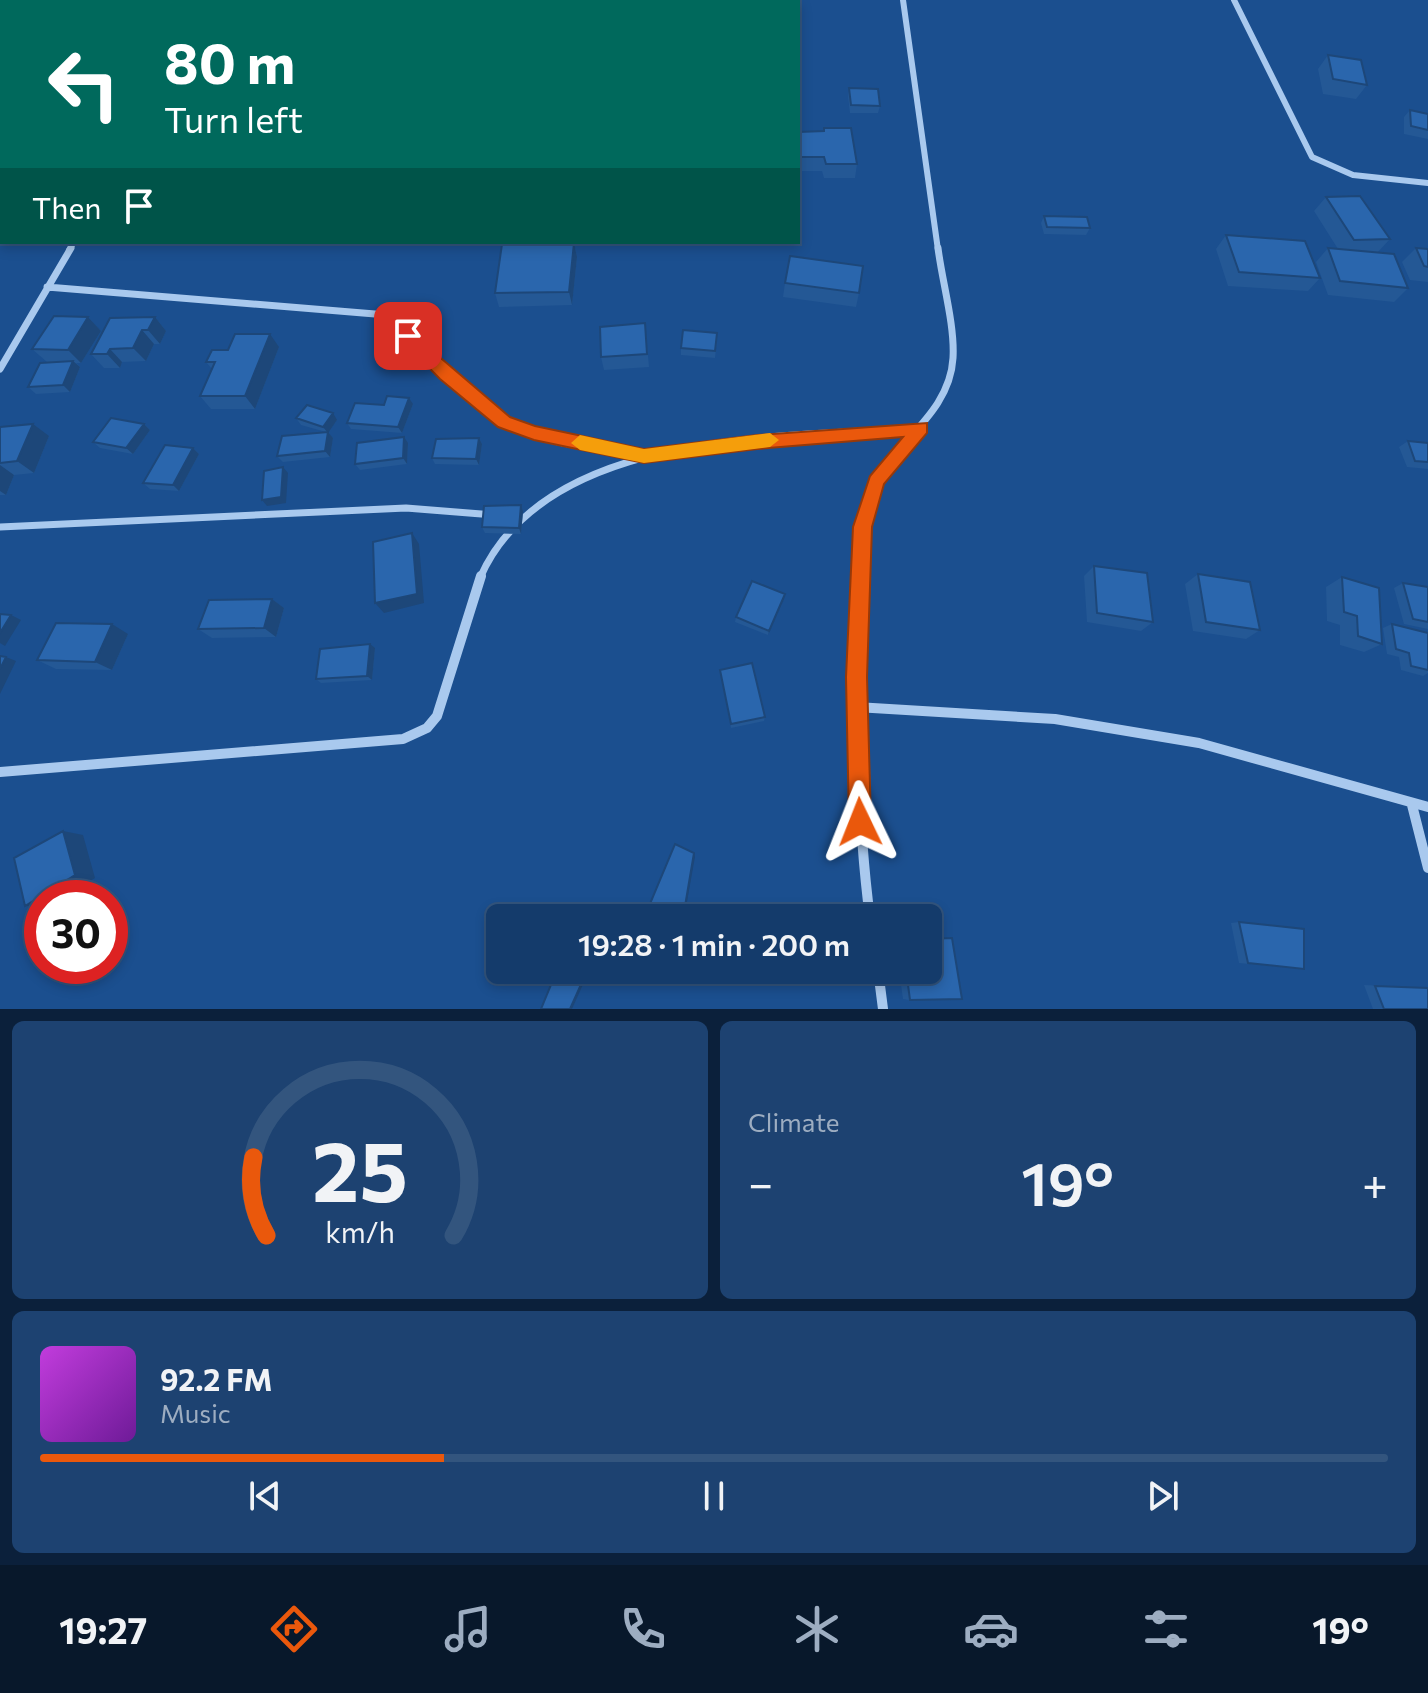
<!DOCTYPE html>
<html lang="en">
<head>
<meta charset="utf-8">
<style>
  :root { --surface:#143b6b; --page:#1d4271; --text:#f1f3f6; --muted:#9dadc1; --line:#33557e; --accent:#ea580c }
  body { margin:0; font-family:Commissioner,sans-serif; background:var(--page); color:var(--text); height:100vh; display:flex; flex-direction:column; font-size:30px; white-space:nowrap }
  * { box-sizing:border-box; margin:0 }
  p { font-size:26px; color:var(--muted) }
  .icon { flex:none; width:44px; height:44px; fill:none; stroke:currentColor; stroke-width:2; stroke-linecap:round; stroke-linejoin:round }
  .map { position:relative; height:1009px; overflow:hidden }
  .sheet { display:flex; flex-direction:column; gap:12px; padding:12px; background:#0b203b; flex:1 }
  .sheet>* { flex:none }
  .top-card { position:absolute; left:0px; top:0px; width:800px; height:244px; box-shadow:0 4px 12px #0003,0 0 0 2px var(--line); background:#00695c; color:#fff; overflow:hidden }
  .speed { position:absolute; left:24px; top:880px; display:flex; gap:16px; font-size:40px; font-weight:700; text-align:center }
  .speed>* { display:grid; place-content:center; width:104px; height:104px; border-radius:50%; background:var(--surface); box-shadow:0 4px 12px #0003,0 0 0 2px var(--line); line-height:1 }
  .speed .limit { border:12px solid #d22; background:#fff; color:#111 }
  .pin { position:absolute; display:grid; place-items:center; width:68px; height:68px; color:#fff; margin:-34px; border-radius:16px; box-shadow:0 4px 12px #0006 }
  .me { position:absolute; width:88px; margin:-44px; rotate:358deg; stroke-linejoin:round; filter:drop-shadow(0 0 6px #0008) }
  .turn { display:flex; align-items:center; gap:28px; height:168px; padding:0 32px; font-size:36px }
  .turn .icon { width:104px; height:104px; stroke-width:2.5 }
  .turn b { display:block; font-size:56px; line-height:68px }
  .then { display:flex; align-items:center; height:76px; padding:0 32px; background:#0003; gap:16px; font-size:30px }
  .big { font-size:60px; font-weight:600; line-height:1.1 }
  .sheet .tile { flex:1; display:flex; flex-direction:column; justify-content:center; gap:12px; min-width:0; padding:0 28px; border-radius:12px; background:var(--page) }
  .sheet .dial { align-items:center; gap:0 }
  .dial svg { height:208px; overflow:visible; fill:none; stroke:var(--line); stroke-width:7; stroke-linecap:round; text-anchor:middle }
  .dial text { fill:var(--text); stroke:none }
  .song { display:flex; align-items:center; gap:24px }
  .cover { width:96px; height:96px; border-radius:12px; background:linear-gradient(135deg,hsl(290 70% 55%),hsl(280 70% 35%)) }
  .played { height:8px; border-radius:4px; background:linear-gradient(90deg,var(--accent) 30%,var(--line) 30%) }
  .keys { display:flex; justify-content:space-around; direction:ltr }
  .heat { display:flex; justify-content:space-between; align-items:center; font-size:44px; direction:ltr }
  .sheet .tiles { flex:1; display:grid; gap:12px; grid-template-columns:1fr 1fr }
  .tile:last-child { grid-column:span 2 }
  .trip { position:absolute; left:486px; top:904px; width:456px; height:80px; border-radius:12px; background:var(--surface); box-shadow:0 4px 12px #0003,0 0 0 2px var(--line); font-weight:600; line-height:80px; text-align:center }
  .dock { display:flex; height:128px; justify-content:space-around; align-items:center; background:#08182b; color:var(--muted) }
  .dock .icon { width:56px; height:56px }
  .dock .active { color:var(--accent) }
  .dock b { font-size:36px; color:var(--text) }
  .map>svg:first-child { display:block }
  .lines { fill:none; stroke-linecap:round; stroke-linejoin:round }
  .street-far2 { stroke:#a9c9ee; stroke-width:6 }
  .street-far1 { stroke:#a9c9ee; stroke-width:7 }
  .street { stroke:#a9c9ee; stroke-width:10 }
  .wall { fill:#245895 }
  .shaded-wall { fill:#1d4779 }
  .building { fill:#2a66ad; stroke:#1d4779; stroke-width:2 }
  .route { fill:#ea580c; stroke:#983908; stroke-width:2 }
  .slow { fill:#f59e0b }
</style>
</head>
<body>
<div class="map">
<svg width="1428" height="1009" viewBox="0 0 1428 1009">
  <rect width="100%" height="100%" fill="#1b4f8f"/>
  <g class="lines">
    <path class="street-far2" d="M 903,0 L 938,250
      M 1234,0 L 1312,157 L 1353,175 L 1428,183
      M 69,250 L 74,242"/>
    <path class="street-far1" d="M 47,287 L 375,314 C 425,342 455,392 503,421 C 543,446 596,447 641,455
      M 0,369 L 71,248
      M 0,527 L 406,508 L 494,515
      M 480,578 C 545,429 785,437 921,428
      M 860,578 C 861,546 860,510 876,481 C 898,440 950,412 953,358 C 955,325 942,281 938,248"/>
    <path class="street" d="M 860,576 C 857,691 855,804 870,918
      M 856,707 L 1055,719 L 1199,743 L 1428,807
      M 0,772 L 403,739 L 427,728 L 437,716 L 481,576
      M 1412,805 L 1428,868
      M 878,970 L 883,1009"/>
  </g>
  <path class="wall" d="M 1328,55 L 1367,85 L 1356,99 L 1323,94 L 1318,69 Z
    M 849,88 L 880,106 L 878,113 L 850,113 L 848,96 Z
    M 1410,110 L 1428,114 L 1428,139 L 1404,134 L 1404,117 Z
    M 798,132 L 857,164 L 855,178 L 824,178 L 822,171 L 798,171 Z
    M 1326,197 L 1390,239 L 1377,253 L 1408,288 L 1394,302 L 1328,295 L 1316,262 L 1328,248 L 1338,249 L 1314,211 Z
    M 1044,216 L 1090,228 L 1086,235 L 1044,234 L 1041,223 Z
    M 1226,235 L 1320,278 L 1308,291 L 1228,286 L 1216,249 Z
    M 574,243 L 577,257 L 572,305 L 499,307 L 495,293 Z
    M 1416,248 L 1428,249 L 1428,282 L 1410,280 L 1402,262 Z
    M 785,283 L 859,293 L 856,307 L 783,297 Z
    M 88,317 L 101,331 L 81,363 L 76,363 L 80,367 L 70,392 L 36,394 L 28,387 L 47,362 L 32,349 Z
    M 155,317 L 166,331 L 160,344 L 154,344 L 146,361 L 122,362 L 120,368 L 104,368 L 91,354 Z
    M 645,323 L 649,367 L 604,370 L 601,357 Z
    M 717,339 L 715,358 L 681,355 L 681,348 Z
    M 279,347 L 255,409 L 211,409 L 200,396 L 212,369 L 206,362 Z
    M 413,404 L 402,433 L 351,429 L 347,423 L 384,405 Z
    M 296,418 L 337,420 L 328,432 L 333,438 L 330,457 L 283,462 L 277,456 L 326,432 L 301,425 Z
    M 144,424 L 150,430 L 133,454 L 100,448 L 93,442 Z
    M 0,427 L 49,436 L 34,473 L 14,475 L 6,495 L 0,495 Z
    M 479,438 L 482,444 L 479,465 L 435,464 L 432,458 Z
    M 1408,441 L 1428,443 L 1428,469 L 1407,467 L 1399,447 Z
    M 408,443 L 407,464 L 360,470 L 355,464 Z
    M 193,448 L 199,454 L 179,491 L 150,489 L 143,483 Z
    M 521,505 L 523,511 L 521,534 L 485,533 L 482,527 Z
    M 1094,566 L 1153,622 L 1141,631 L 1087,622 L 1084,576 Z
    M 1198,574 L 1260,630 L 1246,639 L 1193,631 L 1185,584 Z
    M 1342,577 L 1382,644 L 1364,652 L 1340,645 L 1340,625 L 1327,621 L 1326,587 Z
    M 1403,583 L 1428,587 L 1428,629 L 1404,624 L 1394,588 Z
    M 785,594 L 784,599 L 768,635 L 735,622 L 736,617 Z
    M 272,599 L 284,608 L 276,637 L 212,638 L 198,629 Z
    M 1392,624 L 1428,633 L 1428,673 L 1423,676 L 1401,670 L 1399,657 L 1387,654 L 1383,628 Z
    M 128,634 L 112,670 L 56,669 L 37,660 Z
    M 375,648 L 372,680 L 321,683 L 316,679 Z
    M 720,670 L 765,717 L 764,721 L 731,728 Z
    M 1239,922 L 1304,969 L 1239,963 L 1231,923 Z
    M 899,970 L 928,970 L 910,1000 L 903,999 Z
    M 1364,985 L 1428,988 L 1428,1009 L 1373,1009 Z"/>
  <path class="shaded-wall" d="M 574,243 L 577,257 L 572,305 L 569,292 Z
    M 88,317 L 101,331 L 81,363 L 68,350 Z
    M 155,317 L 166,331 L 160,344 L 148,330 Z
    M 142,330 L 154,344 L 146,361 L 133,348 Z
    M 270,334 L 279,347 L 255,409 L 245,396 Z
    M 110,349 L 122,362 L 120,368 L 107,354 Z
    M 73,361 L 80,367 L 70,392 L 63,385 Z
    M 409,398 L 413,404 L 402,433 L 398,427 Z
    M 333,413 L 337,420 L 328,433 L 323,427 Z
    M 33,424 L 49,436 L 34,473 L 17,461 Z
    M 144,424 L 150,430 L 133,454 L 126,448 Z
    M 328,432 L 333,438 L 330,457 L 325,451 Z
    M 404,437 L 408,443 L 407,464 L 403,458 Z
    M 479,438 L 482,444 L 479,465 L 476,459 Z
    M 193,448 L 199,454 L 179,491 L 173,485 Z
    M 0,465 L 14,475 L 6,495 L 0,491 Z
    M 283,467 L 288,473 L 286,503 L 267,506 L 262,500 Z
    M 521,505 L 523,511 L 521,534 L 519,528 Z
    M 412,533 L 419,544 L 424,603 L 384,613 L 375,603 Z
    M 785,594 L 784,599 L 768,635 L 769,631 Z
    M 272,599 L 284,608 L 276,637 L 264,628 Z
    M 11,615 L 21,620 L 5,646 L 0,643 L 0,633 Z
    M 112,624 L 128,634 L 112,670 L 95,662 Z
    M 370,644 L 375,648 L 372,680 L 367,676 Z
    M 6,657 L 16,661 L 0,694 L 0,669 Z
    M 63,831 L 83,835 L 95,878 L 62,898 L 42,898 L 42,907 L 25,906 Z
    M 694,853 L 695,857 L 684,918 L 683,918 Z
    M 561,970 L 585,980 L 572,1009 L 570,1009 Z"/>
  <path class="building" d="M 1328,55 L 1361,60 L 1367,85 L 1333,79 Z
    M 849,88 L 878,89 L 880,106 L 851,105 Z
    M 1410,110 L 1428,114 L 1428,130 L 1411,126 Z
    M 824,128 L 851,128 L 857,164 L 826,164 L 824,157 L 798,157 L 798,132 L 824,131 Z
    M 1360,196 L 1390,239 L 1354,240 L 1326,197 Z
    M 1044,216 L 1087,217 L 1090,228 L 1047,227 Z
    M 1226,235 L 1305,241 L 1320,278 L 1239,272 Z
    M 574,243 L 569,292 L 495,293 L 502,244 Z
    M 1328,248 L 1394,254 L 1408,288 L 1340,281 Z
    M 1416,248 L 1428,249 L 1428,267 L 1424,266 Z
    M 790,256 L 863,266 L 859,293 L 785,283 Z
    M 54,316 L 88,317 L 68,350 L 32,349 Z
    M 155,317 L 148,330 L 142,330 L 133,348 L 110,349 L 107,354 L 91,354 L 110,318 Z
    M 645,323 L 647,354 L 601,357 L 600,327 Z
    M 683,330 L 717,333 L 715,351 L 681,348 Z
    M 235,334 L 270,334 L 245,396 L 200,396 L 215,362 L 206,362 L 212,350 L 228,350 Z
    M 73,361 L 63,385 L 28,387 L 40,363 Z
    M 387,396 L 409,398 L 398,427 L 347,423 L 355,403 L 384,405 Z
    M 307,405 L 333,413 L 323,427 L 296,418 Z
    M 111,418 L 144,424 L 126,448 L 93,442 Z
    M 33,424 L 17,461 L 0,463 L 0,427 Z
    M 328,432 L 325,451 L 277,456 L 282,436 Z
    M 404,437 L 403,458 L 355,464 L 357,443 Z
    M 479,438 L 476,459 L 432,458 L 436,439 Z
    M 1408,441 L 1428,443 L 1428,462 L 1415,461 Z
    M 165,445 L 193,448 L 173,485 L 143,483 Z
    M 283,467 L 281,497 L 262,500 L 264,471 Z
    M 521,505 L 519,528 L 482,527 L 484,506 Z
    M 412,533 L 417,594 L 375,603 L 373,542 Z
    M 1094,566 L 1147,573 L 1153,622 L 1097,613 Z
    M 1198,574 L 1250,582 L 1260,630 L 1206,622 Z
    M 1342,577 L 1379,588 L 1382,644 L 1358,636 L 1357,616 L 1344,612 Z
    M 752,581 L 785,594 L 769,631 L 736,617 Z
    M 1403,583 L 1428,587 L 1428,622 L 1413,619 Z
    M 272,599 L 264,628 L 198,629 L 209,600 Z
    M 0,614 L 11,615 L 0,633 Z
    M 56,623 L 112,624 L 95,662 L 37,660 Z
    M 1392,624 L 1428,633 L 1428,670 L 1411,666 L 1409,653 L 1396,649 Z
    M 370,644 L 367,676 L 316,679 L 320,649 Z
    M 0,656 L 6,657 L 0,669 Z
    M 752,663 L 765,717 L 731,724 L 720,670 Z
    M 63,831 L 75,875 L 25,906 L 14,858 Z
    M 675,844 L 694,853 L 683,918 L 644,918 Z
    M 1239,922 L 1304,929 L 1304,969 L 1248,963 Z
    M 952,938 L 962,999 L 910,1000 L 906,970 L 928,970 L 928,939 Z
    M 557,970 L 561,970 L 583,980 L 570,1009 L 541,1009 Z
    M 1375,986 L 1428,988 L 1428,1009 L 1384,1009 Z"/>
  <path class="route" d="M 408,330 L 510,417 L 535,426 L 644,449 L 757,435 L 927,423 L 927,433 L 884,484 L 872,527 L 867,677 L 871,822 L 868,830 L 860,834 L 852,830 L 849,822 L 846,677 L 853,527 L 870,476 L 903,437 L 757,449 L 644,463 L 534,440 L 498,427 L 440,379 L 402,340 L 402,332 Z"/>
  <path class="slow" d="M 770,433 L 779,440 L 770,447 L 644,463 L 580,450 L 571,443 L 580,435 L 644,449 Z"/>
</svg>
<div class="speed"><div class="limit">30</div></div>
<div class="pin" style="left:408px;top:336px;background:#d93025"><svg class="icon" aria-label="arrive" viewBox="0 0 24 24"><path d="M6 21V4h12l-3 4 3 4H6"/></svg></div>
<svg class="me" style="left:860px;top:822px" viewBox="-20 -20 40 40"><path d="M0-17L14 15 0 8-14 15z" fill="#ea580c" stroke="#fff" stroke-width="4"/></svg>
<div class="trip">19:28 · 1 min · 200 m</div>
<div class="top-card">
<div class="turn"><svg class="icon" aria-label="left" viewBox="0 0 24 24"><path d="M17 20v-9H6M10 6l-5 5 5 5"/></svg><div><b>80 m</b>Turn left</div></div>
<div class="then">Then<svg class="icon" aria-label="arrive" viewBox="0 0 24 24"><path d="M6 21V4h12l-3 4 3 4H6"/></svg></div>
</div>
</div>
<section class="sheet">
<div class="tiles">
<div class="tile dial"><svg viewBox="0 0 100 80">
<path d="M14 69A42 42 0 1 1 86 69"/>
<path d="M14 69A42 42 0 0 1 9 39" stroke="#ea580c"/>
<text x="50" y="56" font-size="32" font-weight="700">25</text>
<text x="50" y="72" font-size="11">km/h</text>
</svg></div>
<div class="tile"><p>Climate</p>
<div class="heat"><a>−</a><b class="big">19°</b><a>+</a></div>
</div>
<div class="tile">
<div class="song"><i class="cover"></i><div><b>92.2 FM</b><p>Music</p></div></div>
<div class="played"></div>
<div class="keys"><svg class="icon" aria-label="previous" viewBox="0 0 24 24"><path d="M18 5L8 12l10 7zM5 5v14"/></svg><svg class="icon" aria-label="pause" viewBox="0 0 24 24"><path d="M8 5v14M16 5v14"/></svg><svg class="icon" aria-label="next" viewBox="0 0 24 24"><path d="M6 5l10 7-10 7zM19 5v14"/></svg></div>
</div>
</div>
</section>
<nav class="dock">
<b>19:27</b>
<svg class="icon active" aria-label="directions" viewBox="0 0 24 24"><path d="M12 3l9 9-9 9-9-9zM9 14v-3h6M13 9l2 2-2 2"/></svg>
<svg class="icon" aria-label="music" viewBox="0 0 24 24"><path d="M9 18V5l10-2v13"/><circle cx="6" cy="18" r="3"/><circle cx="16" cy="16" r="3"/></svg>
<svg class="icon" aria-label="phone" viewBox="0 0 24 24"><path d="M5 4h4l2 5-3 2q2 4 5 5l2-3 5 2v4C11 20 4 13 5 4z"/></svg>
<svg class="icon" aria-label="climate" viewBox="0 0 24 24"><path d="M12 3v18M4 7l16 10M4 17L20 7"/></svg>
<svg class="icon" aria-label="car" viewBox="0 0 24 24"><path d="M5 17H2v-5l4-1 3-4h7l3 4 3 1v5h-3M9 17h6M6 11h13"/><circle cx="7" cy="17" r="2"/><circle cx="17" cy="17" r="2"/></svg>
<svg class="icon" aria-label="filters" viewBox="0 0 24 24"><path d="M4 7h16M4 17h16"/><circle cx="9" cy="7" r="2"/><circle cx="15" cy="17" r="2"/></svg>
<b>19°</b>
</nav>
</body>
</html>
